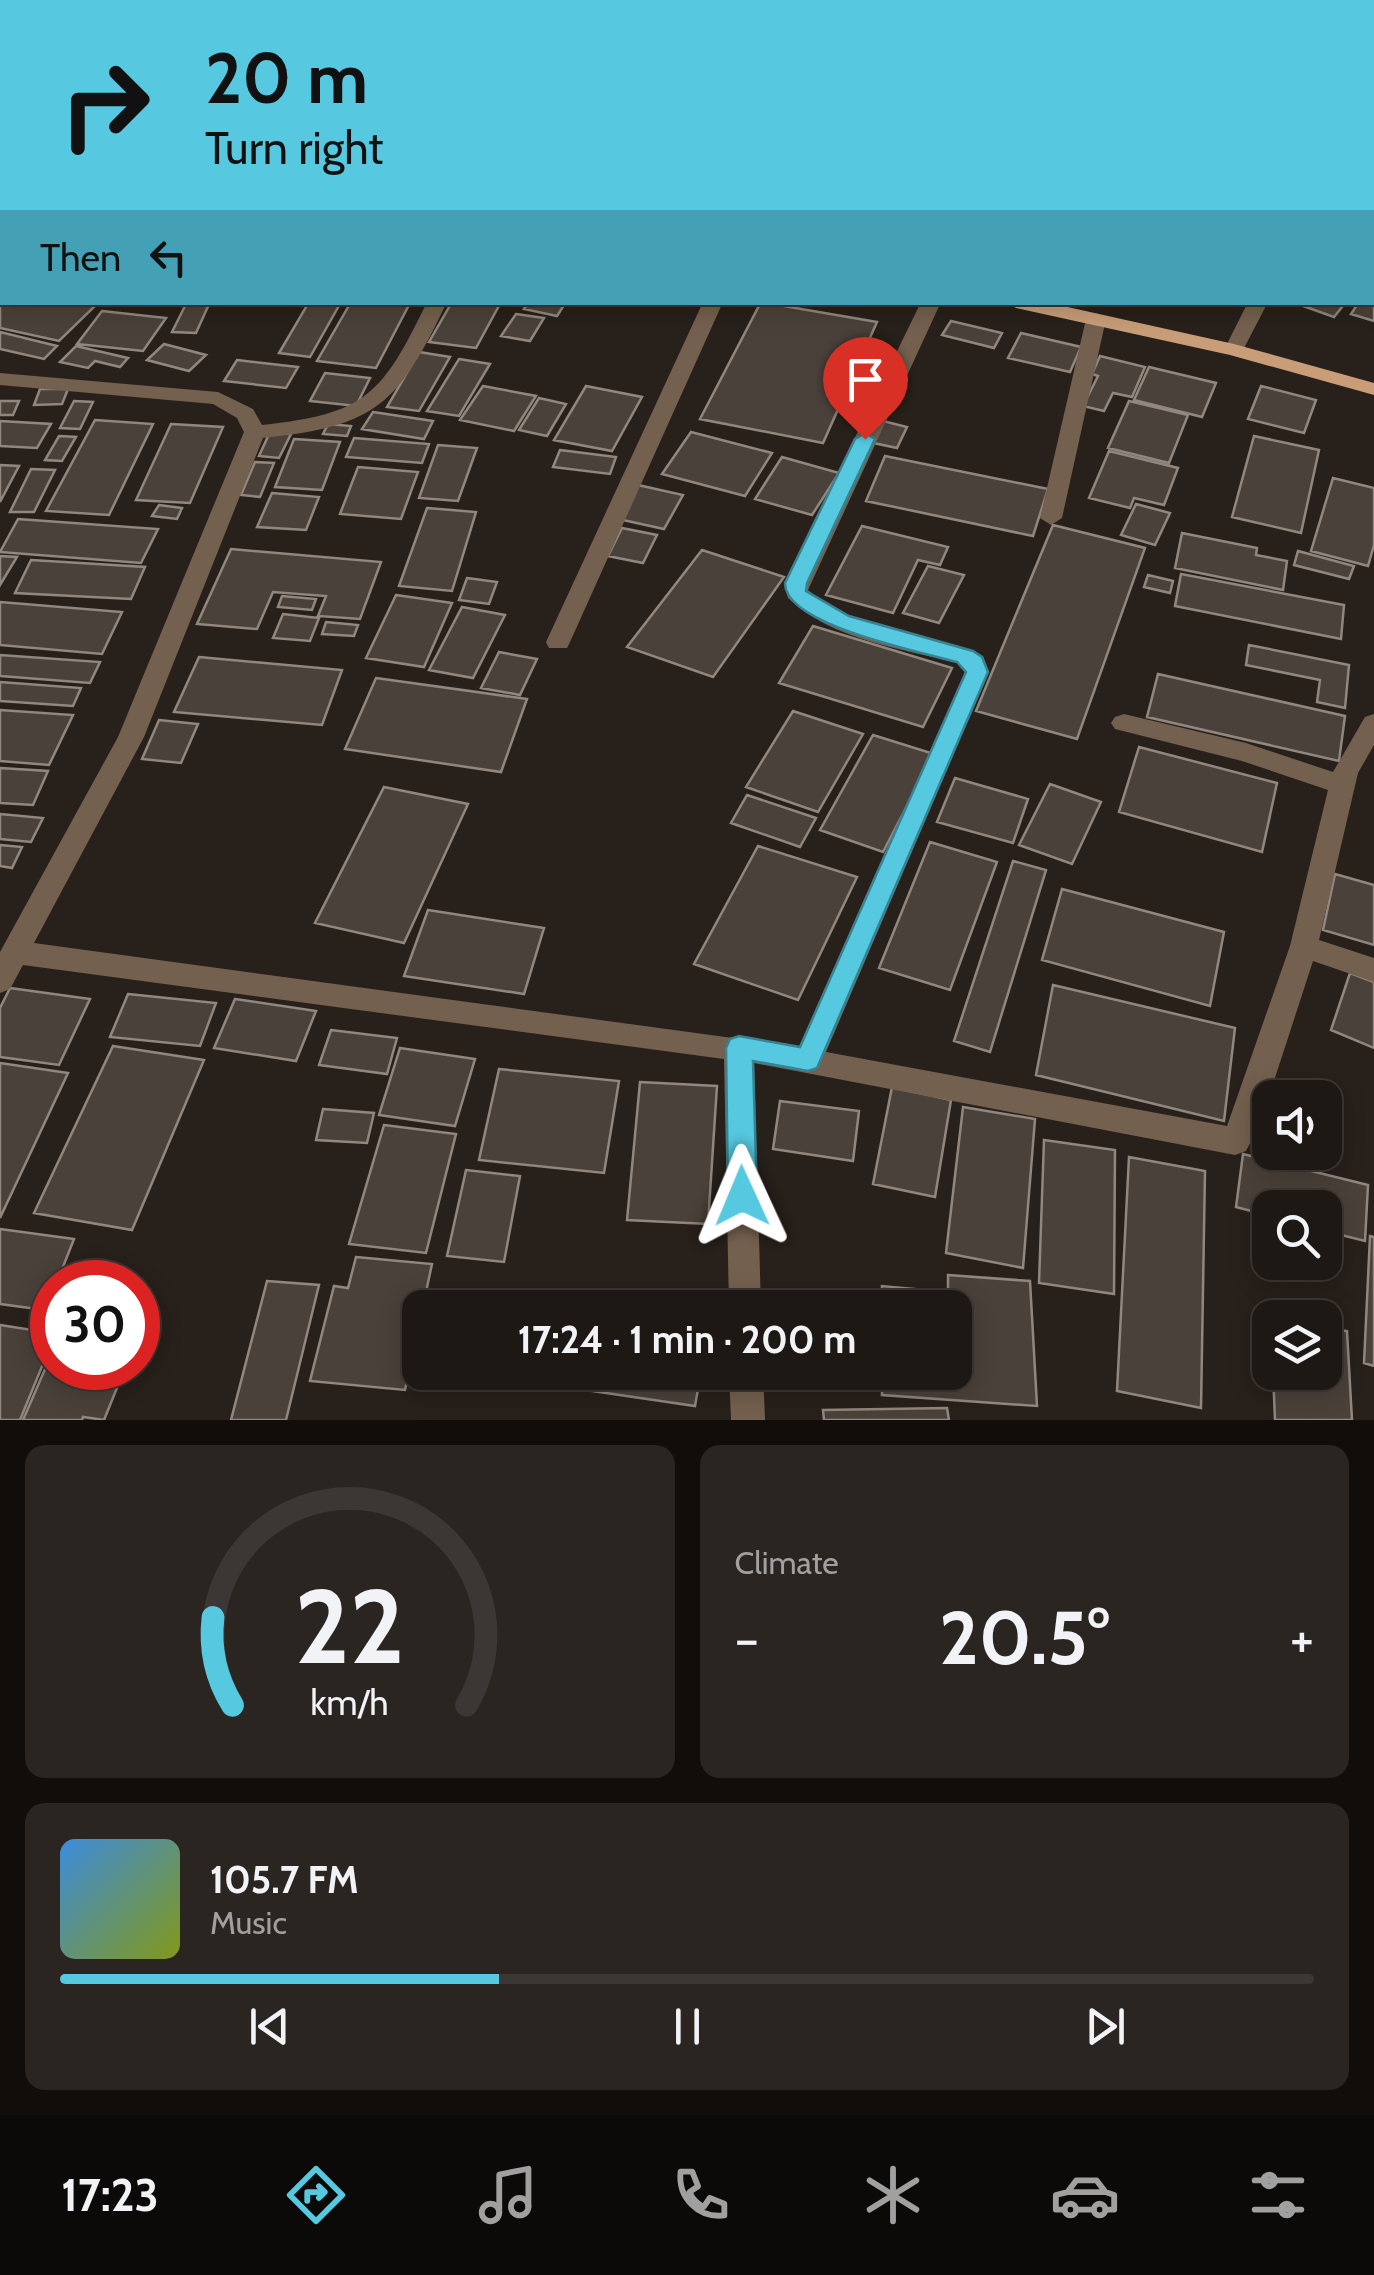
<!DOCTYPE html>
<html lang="en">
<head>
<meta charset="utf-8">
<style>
  :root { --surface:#1e1814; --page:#2b2522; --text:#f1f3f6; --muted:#a1a0a0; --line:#3c3734; --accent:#56c9e1 }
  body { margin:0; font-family:Cabin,sans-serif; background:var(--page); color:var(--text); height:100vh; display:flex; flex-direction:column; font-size:38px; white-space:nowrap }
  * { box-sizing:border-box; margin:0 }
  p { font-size:32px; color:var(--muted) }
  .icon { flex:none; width:55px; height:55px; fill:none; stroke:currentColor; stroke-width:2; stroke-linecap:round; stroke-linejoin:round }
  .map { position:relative; height:1420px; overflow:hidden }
  .side { display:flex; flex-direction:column; gap:25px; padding:25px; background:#100d0b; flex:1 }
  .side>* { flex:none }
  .hud { position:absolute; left:0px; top:0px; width:1375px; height:305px; box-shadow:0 5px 25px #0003,0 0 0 2px var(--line); background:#56c9e1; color:#111; overflow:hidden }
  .buttons { position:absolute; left:1252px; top:1080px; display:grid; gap:20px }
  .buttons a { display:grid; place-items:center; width:90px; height:90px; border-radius:20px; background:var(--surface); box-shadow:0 5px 25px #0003,0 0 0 2px var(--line); font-size:50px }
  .speed { position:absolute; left:30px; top:1260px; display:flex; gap:20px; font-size:50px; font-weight:700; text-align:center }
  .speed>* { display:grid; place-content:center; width:130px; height:130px; border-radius:50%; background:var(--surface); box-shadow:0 5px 25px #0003,0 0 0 2px var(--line); line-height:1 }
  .speed .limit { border:15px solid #d22; background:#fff; color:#111 }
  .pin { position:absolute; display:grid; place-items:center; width:85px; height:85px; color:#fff; margin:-102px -42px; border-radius:50% 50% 50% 0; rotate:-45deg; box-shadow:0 0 10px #0007 }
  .pin .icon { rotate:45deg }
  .me { position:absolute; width:110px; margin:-55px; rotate:359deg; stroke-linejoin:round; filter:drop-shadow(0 0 8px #0008) }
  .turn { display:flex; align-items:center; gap:35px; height:210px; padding:0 40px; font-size:45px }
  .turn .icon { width:130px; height:130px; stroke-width:2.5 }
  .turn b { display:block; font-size:70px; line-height:85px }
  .then { display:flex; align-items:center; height:95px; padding:0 40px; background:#0003; gap:20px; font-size:38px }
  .big { font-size:75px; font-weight:700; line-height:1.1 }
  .side .card { flex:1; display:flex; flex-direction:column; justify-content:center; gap:15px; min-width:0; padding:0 35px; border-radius:20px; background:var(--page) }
  .side .dial { align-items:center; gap:0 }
  .dial svg { height:260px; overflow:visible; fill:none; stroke:var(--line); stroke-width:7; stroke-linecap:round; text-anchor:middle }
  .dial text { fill:var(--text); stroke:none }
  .song { display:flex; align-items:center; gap:30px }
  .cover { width:120px; height:120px; border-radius:15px; background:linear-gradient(135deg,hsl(210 70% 55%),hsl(70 70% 35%)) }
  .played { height:10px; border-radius:5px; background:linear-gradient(90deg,var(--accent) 35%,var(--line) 35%) }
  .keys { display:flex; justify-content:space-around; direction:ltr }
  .heat { display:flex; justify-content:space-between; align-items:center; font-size:55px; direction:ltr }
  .side .tiles { flex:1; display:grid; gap:25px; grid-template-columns:1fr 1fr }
  .card:last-child { grid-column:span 2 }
  .trip { position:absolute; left:402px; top:1290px; width:570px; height:100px; border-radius:20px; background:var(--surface); box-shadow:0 5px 25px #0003,0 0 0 2px var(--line); font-weight:700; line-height:100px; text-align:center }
  .tab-bar { display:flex; height:160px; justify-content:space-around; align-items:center; background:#0c0a08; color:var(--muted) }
  .tab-bar .icon { width:70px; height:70px }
  .tab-bar .current { color:var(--accent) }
  .tab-bar b { font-size:45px; color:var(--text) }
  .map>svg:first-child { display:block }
  .building { fill:#4a413a; stroke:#91877f; stroke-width:2.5 }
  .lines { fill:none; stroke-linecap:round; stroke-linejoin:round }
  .minor { fill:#74604e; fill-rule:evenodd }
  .major { fill:#c89d78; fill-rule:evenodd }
  .route { fill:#56c9e1; stroke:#388392; stroke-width:2.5 }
</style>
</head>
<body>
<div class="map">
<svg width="1374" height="1420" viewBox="0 0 1374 1420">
  <rect width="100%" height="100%" fill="#28201a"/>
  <path class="building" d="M 1374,279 L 1374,321 L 1351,314 L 1359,302 L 1372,302 Z
    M 0,285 L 2,302 L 78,302 L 95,306 L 59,341 L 0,328 Z
    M 187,302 L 210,302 L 196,333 L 172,332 Z
    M 309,302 L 341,302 L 310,357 L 279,353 Z
    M 351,302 L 409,305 L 376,368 L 317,361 Z
    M 452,302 L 501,302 L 476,348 L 429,342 Z
    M 529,302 L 566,302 L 557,316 L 524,309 Z
    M 761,302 L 877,322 L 823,443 L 700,419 Z
    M 1292,302 L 1346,302 L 1334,317 Z
    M 102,311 L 166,318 L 143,351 L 77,344 Z
    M 516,314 L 544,318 L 530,341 L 501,336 Z
    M 951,321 L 1002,333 L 994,348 L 942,335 Z
    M 0,332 L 57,346 L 44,359 L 0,349 Z
    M 1021,333 L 1081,347 L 1070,372 L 1008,358 Z
    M 164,344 L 206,355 L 189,371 L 147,360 Z
    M 76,346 L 128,358 L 120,367 L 95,361 L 88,368 L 60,362 Z
    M 419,352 L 450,357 L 419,411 L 387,407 Z
    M 1100,356 L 1145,367 L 1132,397 L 1113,393 L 1104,411 L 1083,406 L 1098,376 L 1092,374 Z
    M 459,359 L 490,364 L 459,416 L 427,411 Z
    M 237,360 L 298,367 L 286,388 L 224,381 Z
    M 1149,367 L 1216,383 L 1202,417 L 1134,400 Z
    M 325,373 L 370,378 L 356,406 L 310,401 Z
    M 483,386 L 536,396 L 514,431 L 460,420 Z
    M 586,386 L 642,397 L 612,451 L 554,440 Z
    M 1261,386 L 1316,400 L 1304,433 L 1248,419 Z
    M 40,389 L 68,389 L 62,404 L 34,405 Z
    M 539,398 L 566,404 L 547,436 L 519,430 Z
    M 0,401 L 19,401 L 13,415 L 0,415 Z
    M 74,401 L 93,402 L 80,429 L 60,428 Z
    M 1129,401 L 1188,415 L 1169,463 L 1108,448 Z
    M 373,412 L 433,421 L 424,439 L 362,429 Z
    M 95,420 L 153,424 L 109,515 L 46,511 Z
    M 879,420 L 907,427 L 897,448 L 869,442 Z
    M 0,421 L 51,424 L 37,448 L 0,446 Z
    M 171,424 L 223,427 L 190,503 L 136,500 Z
    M 328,424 L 351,426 L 347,436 L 323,434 Z
    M 270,432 L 291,434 L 279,458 L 259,456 Z
    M 691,432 L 772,453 L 745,496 L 662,474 Z
    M 59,436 L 76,437 L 62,461 L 45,460 Z
    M 1254,436 L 1319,450 L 1301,533 L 1232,517 Z
    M 354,438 L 429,444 L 422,463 L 346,457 Z
    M 294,439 L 340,442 L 322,490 L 275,487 Z
    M 438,445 L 477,448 L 458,501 L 419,498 Z
    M 560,450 L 616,457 L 610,474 L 553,467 Z
    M 1109,451 L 1178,468 L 1164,505 L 1134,498 L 1130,508 L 1089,498 Z
    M 885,456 L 1048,489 L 1033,536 L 866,501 Z
    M 782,457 L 839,473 L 812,515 L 755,499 Z
    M 255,462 L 274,463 L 260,497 L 241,495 Z
    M 0,465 L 19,466 L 0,502 Z
    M 358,467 L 418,472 L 401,519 L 340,514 Z
    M 31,469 L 55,470 L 34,512 L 10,512 Z
    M 1333,478 L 1374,488 L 1374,545 L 1368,566 L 1311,551 Z
    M 638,485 L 683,495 L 664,529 L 618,519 Z
    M 272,493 L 319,497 L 306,530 L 257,527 Z
    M 1136,504 L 1170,513 L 1155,545 L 1121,535 Z
    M 159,505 L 182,508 L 177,519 L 152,516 Z
    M 427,508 L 476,512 L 452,591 L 399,586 Z
    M 18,519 L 158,529 L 141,563 L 0,552 Z
    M 1053,525 L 1145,548 L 1077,739 L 976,711 Z
    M 862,526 L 948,547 L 940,565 L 918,560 L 893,613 L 826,595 Z
    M 622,528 L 657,535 L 643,563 L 608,556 Z
    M 1182,533 L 1257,548 L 1256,555 L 1287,561 L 1283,590 L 1175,568 Z
    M 231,549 L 381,562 L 360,619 L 318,616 L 326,596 L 273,592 L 257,629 L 197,624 Z
    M 702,550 L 784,577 L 713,677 L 627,647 Z
    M 1298,551 L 1354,566 L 1349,579 L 1294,565 Z
    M 0,556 L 17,557 L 0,585 Z
    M 31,560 L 145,567 L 131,599 L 15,593 Z
    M 928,566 L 964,575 L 939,623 L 903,613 Z
    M 1181,574 L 1344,605 L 1341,639 L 1175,606 Z
    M 1148,575 L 1173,581 L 1170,593 L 1144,587 Z
    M 467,578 L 497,582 L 489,604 L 459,600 Z
    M 396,595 L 452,603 L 424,667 L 366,658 Z
    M 282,596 L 316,599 L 312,610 L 278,607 Z
    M 0,602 L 122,612 L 102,654 L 0,645 Z
    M 462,607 L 505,615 L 473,678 L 429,670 Z
    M 283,614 L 319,618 L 310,641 L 273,638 Z
    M 326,622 L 358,625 L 354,636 L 322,634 Z
    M 813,626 L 952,668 L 923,727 L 779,683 Z
    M 1249,645 L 1349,665 L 1345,708 L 1317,702 L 1320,680 L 1246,665 Z
    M 499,652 L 537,659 L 520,695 L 481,688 Z
    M 0,655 L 100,662 L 90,683 L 0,676 Z
    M 199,657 L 342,670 L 322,725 L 174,712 Z
    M 1158,674 L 1345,716 L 1339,761 L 1147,717 Z
    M 376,678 L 527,699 L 501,772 L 345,749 Z
    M 0,682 L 81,688 L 73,706 L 0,701 Z
    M 0,710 L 73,715 L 49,765 L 0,761 Z
    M 793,711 L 863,734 L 818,812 L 746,787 Z
    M 159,720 L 198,724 L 181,763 L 142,759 Z
    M 873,735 L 934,754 L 883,852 L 820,830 Z
    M 1139,747 L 1277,783 L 1262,852 L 1119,812 Z
    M 0,768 L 48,771 L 33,805 L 0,803 Z
    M 955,778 L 1028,799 L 1013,843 L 937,822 Z
    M 1050,784 L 1101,802 L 1072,864 L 1019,845 Z
    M 384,787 L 468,804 L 404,943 L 315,923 Z
    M 747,795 L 816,818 L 800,847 L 731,823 Z
    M 0,814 L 43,818 L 31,842 L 0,839 Z
    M 930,842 L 997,862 L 950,990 L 879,968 Z
    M 0,845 L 22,847 L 12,868 L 0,866 Z
    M 758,846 L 857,877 L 798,1000 L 694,964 Z
    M 1013,861 L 1046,870 L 990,1052 L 954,1041 Z
    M 1335,874 L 1374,885 L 1374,945 L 1323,930 Z
    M 1062,889 L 1224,932 L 1210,1006 L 1042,960 Z
    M 428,910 L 544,928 L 524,994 L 404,976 Z
    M 1350,973 L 1374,982 L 1374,1048 L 1331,1030 Z
    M 1053,985 L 1235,1028 L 1224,1121 L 1036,1075 Z
    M 10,988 L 90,999 L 59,1065 L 0,1057 L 0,1008 Z
    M 128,994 L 216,1003 L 200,1046 L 110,1037 Z
    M 235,999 L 316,1011 L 296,1061 L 214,1048 Z
    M 331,1030 L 397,1038 L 387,1074 L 319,1065 Z
    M 113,1046 L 204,1060 L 132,1230 L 34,1213 Z
    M 400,1048 L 475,1059 L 455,1126 L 379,1115 Z
    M 0,1063 L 68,1073 L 0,1218 Z
    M 499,1069 L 619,1081 L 604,1173 L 479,1160 Z
    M 640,1082 L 717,1086 L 708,1224 L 627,1220 Z
    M 892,1087 L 951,1100 L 935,1197 L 873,1184 Z
    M 780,1101 L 859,1111 L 853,1161 L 773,1149 Z
    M 963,1107 L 1035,1119 L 1023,1268 L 946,1253 Z
    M 323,1109 L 374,1113 L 367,1143 L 316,1140 Z
    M 384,1125 L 456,1134 L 426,1253 L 349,1244 Z
    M 1044,1140 L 1115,1150 L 1114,1294 L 1039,1283 Z
    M 1243,1154 L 1368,1185 L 1365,1241 L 1325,1231 L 1325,1208 L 1270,1208 L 1270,1216 L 1236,1207 Z
    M 1129,1157 L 1205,1171 L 1201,1408 L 1117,1391 Z
    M 466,1170 L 520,1176 L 504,1262 L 447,1256 Z
    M 0,1229 L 74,1239 L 57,1282 L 52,1282 L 45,1310 L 0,1304 Z
    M 1370,1236 L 1374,1237 L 1374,1366 L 1364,1363 Z
    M 356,1257 L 432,1264 L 405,1390 L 310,1381 L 334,1286 L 348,1288 Z
    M 948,1275 L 1030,1281 L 1037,1406 L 882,1395 L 882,1372 L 955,1372 L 955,1308 L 882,1308 L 882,1286 L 948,1292 Z
    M 267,1281 L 319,1285 L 286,1420 L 231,1420 Z
    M 0,1325 L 52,1333 L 52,1342 L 20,1420 L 0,1420 Z
    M 1325,1328 L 1347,1331 L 1352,1420 L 1275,1420 L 1273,1372 L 1325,1372 Z
    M 52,1353 L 52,1368 L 125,1368 L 104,1420 L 83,1417 L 82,1420 L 23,1420 Z
    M 596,1372 L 701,1372 L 695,1406 L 592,1391 Z
    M 947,1408 L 949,1420 L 824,1420 L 823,1410 Z"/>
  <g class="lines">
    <path class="minor" d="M 0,0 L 8,1 L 9,2 L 2,2 L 0,9 Z
      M 27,0 L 96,0 L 25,2 Z
      M 745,0 L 770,0 L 772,2 L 747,2 Z
      M 1374,47 L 1374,59 L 1372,60 L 1372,47 Z
      M 1372,189 L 1374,189 L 1374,199 L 1372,199 Z
      M 2,207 L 2,221 L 0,222 L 0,208 Z
      M 427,302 L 447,302 C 398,404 378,426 263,438 L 144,737 L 34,943 L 799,1047 L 965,672 L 957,663 C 900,648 832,640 788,598 L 784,583 L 921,302 L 941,302 L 808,590 C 851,630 919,635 974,651 L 983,656 L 989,672 L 826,1052 L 1227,1126 L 1290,946 L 1328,790 L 1242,761 L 1115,729 L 1111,723 L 1115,717 L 1124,714 L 1246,743 L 1333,772 L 1365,717 L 1374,714 L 1374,745 L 1358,773 L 1319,940 L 1374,958 L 1374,982 L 1313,961 L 1260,1124 L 1246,1151 L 1235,1155 L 754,1063 L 761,1308 L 729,1308 L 724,1059 L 23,965 L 10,989 L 0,993 L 0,952 L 118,737 L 244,432 L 237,418 L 213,404 L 0,385 L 0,373 L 218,392 L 253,409 L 262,425 C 366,414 382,395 427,302 Z
      M 703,302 L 723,302 L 570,642 L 567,648 L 549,648 L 546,642 Z
      M 1248,302 L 1268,302 L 1241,354 L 1227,354 L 1224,350 Z
      M 1096,313 L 1106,319 L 1062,518 L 1051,525 L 1040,518 L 1086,319 Z
      M 729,1372 L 763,1372 L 765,1420 L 731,1420 Z"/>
    <path class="major" d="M 0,49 L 2,49 L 2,59 L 0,59 Z
      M 1007,302 L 1045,302 L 1234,344 L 1374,383 L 1374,395 L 1230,355 L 1016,308 Z"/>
  </g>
  <path class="route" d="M 865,433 L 875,439 L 807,583 L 806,591 L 849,616 L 973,651 L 982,657 L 988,672 L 817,1068 L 808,1071 L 753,1061 L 757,1196 L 753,1205 L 742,1209 L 732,1205 L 728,1196 L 726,1048 L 730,1039 L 739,1036 L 800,1047 L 966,672 L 957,662 C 922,652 784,625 785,583 L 855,439 Z"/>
</svg>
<div class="buttons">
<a><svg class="icon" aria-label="sound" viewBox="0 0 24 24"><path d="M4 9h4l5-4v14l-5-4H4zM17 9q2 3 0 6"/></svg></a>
<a><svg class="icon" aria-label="search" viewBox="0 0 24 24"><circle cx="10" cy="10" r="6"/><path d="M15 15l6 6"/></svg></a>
<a><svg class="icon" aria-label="layers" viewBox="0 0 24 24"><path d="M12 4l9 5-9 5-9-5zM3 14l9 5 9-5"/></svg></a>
</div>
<div class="speed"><div class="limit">30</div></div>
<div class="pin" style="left:865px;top:439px;background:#d93025"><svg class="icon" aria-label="arrive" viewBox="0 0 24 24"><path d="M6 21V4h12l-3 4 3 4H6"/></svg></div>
<svg class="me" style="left:742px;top:1196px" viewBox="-20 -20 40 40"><path d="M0-17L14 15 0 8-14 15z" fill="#56c9e1" stroke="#fff" stroke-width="4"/></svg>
<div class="trip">17:24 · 1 min · 200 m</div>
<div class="hud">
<div class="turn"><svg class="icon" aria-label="right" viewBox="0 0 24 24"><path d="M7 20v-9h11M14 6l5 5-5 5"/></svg><div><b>20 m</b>Turn right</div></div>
<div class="then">Then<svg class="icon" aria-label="left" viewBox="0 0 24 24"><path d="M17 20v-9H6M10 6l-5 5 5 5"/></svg></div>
</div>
</div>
<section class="side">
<div class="tiles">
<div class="card dial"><svg viewBox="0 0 100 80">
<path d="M14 69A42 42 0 1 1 86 69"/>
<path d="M14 69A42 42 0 0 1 8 42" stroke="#56c9e1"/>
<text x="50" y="56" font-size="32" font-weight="700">22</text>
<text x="50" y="72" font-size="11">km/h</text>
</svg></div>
<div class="card"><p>Climate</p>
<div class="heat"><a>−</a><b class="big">20.5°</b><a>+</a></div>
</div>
<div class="card">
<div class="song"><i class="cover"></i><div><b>105.7 FM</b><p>Music</p></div></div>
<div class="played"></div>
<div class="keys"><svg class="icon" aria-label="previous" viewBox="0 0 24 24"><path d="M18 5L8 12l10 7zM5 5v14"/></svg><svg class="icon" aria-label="pause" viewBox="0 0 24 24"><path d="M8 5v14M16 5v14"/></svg><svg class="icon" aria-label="next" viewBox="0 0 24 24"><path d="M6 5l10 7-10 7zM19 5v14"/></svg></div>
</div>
</div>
</section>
<nav class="tab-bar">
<b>17:23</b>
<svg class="icon current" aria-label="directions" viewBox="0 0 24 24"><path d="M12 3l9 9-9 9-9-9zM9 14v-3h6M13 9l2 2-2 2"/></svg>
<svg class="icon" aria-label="music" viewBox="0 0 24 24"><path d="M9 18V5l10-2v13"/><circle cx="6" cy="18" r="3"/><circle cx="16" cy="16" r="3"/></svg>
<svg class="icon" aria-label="phone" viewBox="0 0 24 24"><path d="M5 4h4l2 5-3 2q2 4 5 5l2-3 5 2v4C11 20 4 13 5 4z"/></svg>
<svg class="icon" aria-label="climate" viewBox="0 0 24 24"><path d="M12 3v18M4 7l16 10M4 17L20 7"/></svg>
<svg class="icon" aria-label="car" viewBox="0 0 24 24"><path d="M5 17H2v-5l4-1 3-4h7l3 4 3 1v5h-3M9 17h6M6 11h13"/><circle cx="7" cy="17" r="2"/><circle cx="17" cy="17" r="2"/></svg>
<svg class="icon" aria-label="filters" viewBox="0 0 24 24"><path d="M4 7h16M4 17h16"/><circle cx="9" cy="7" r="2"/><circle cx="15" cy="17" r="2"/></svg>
</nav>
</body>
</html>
